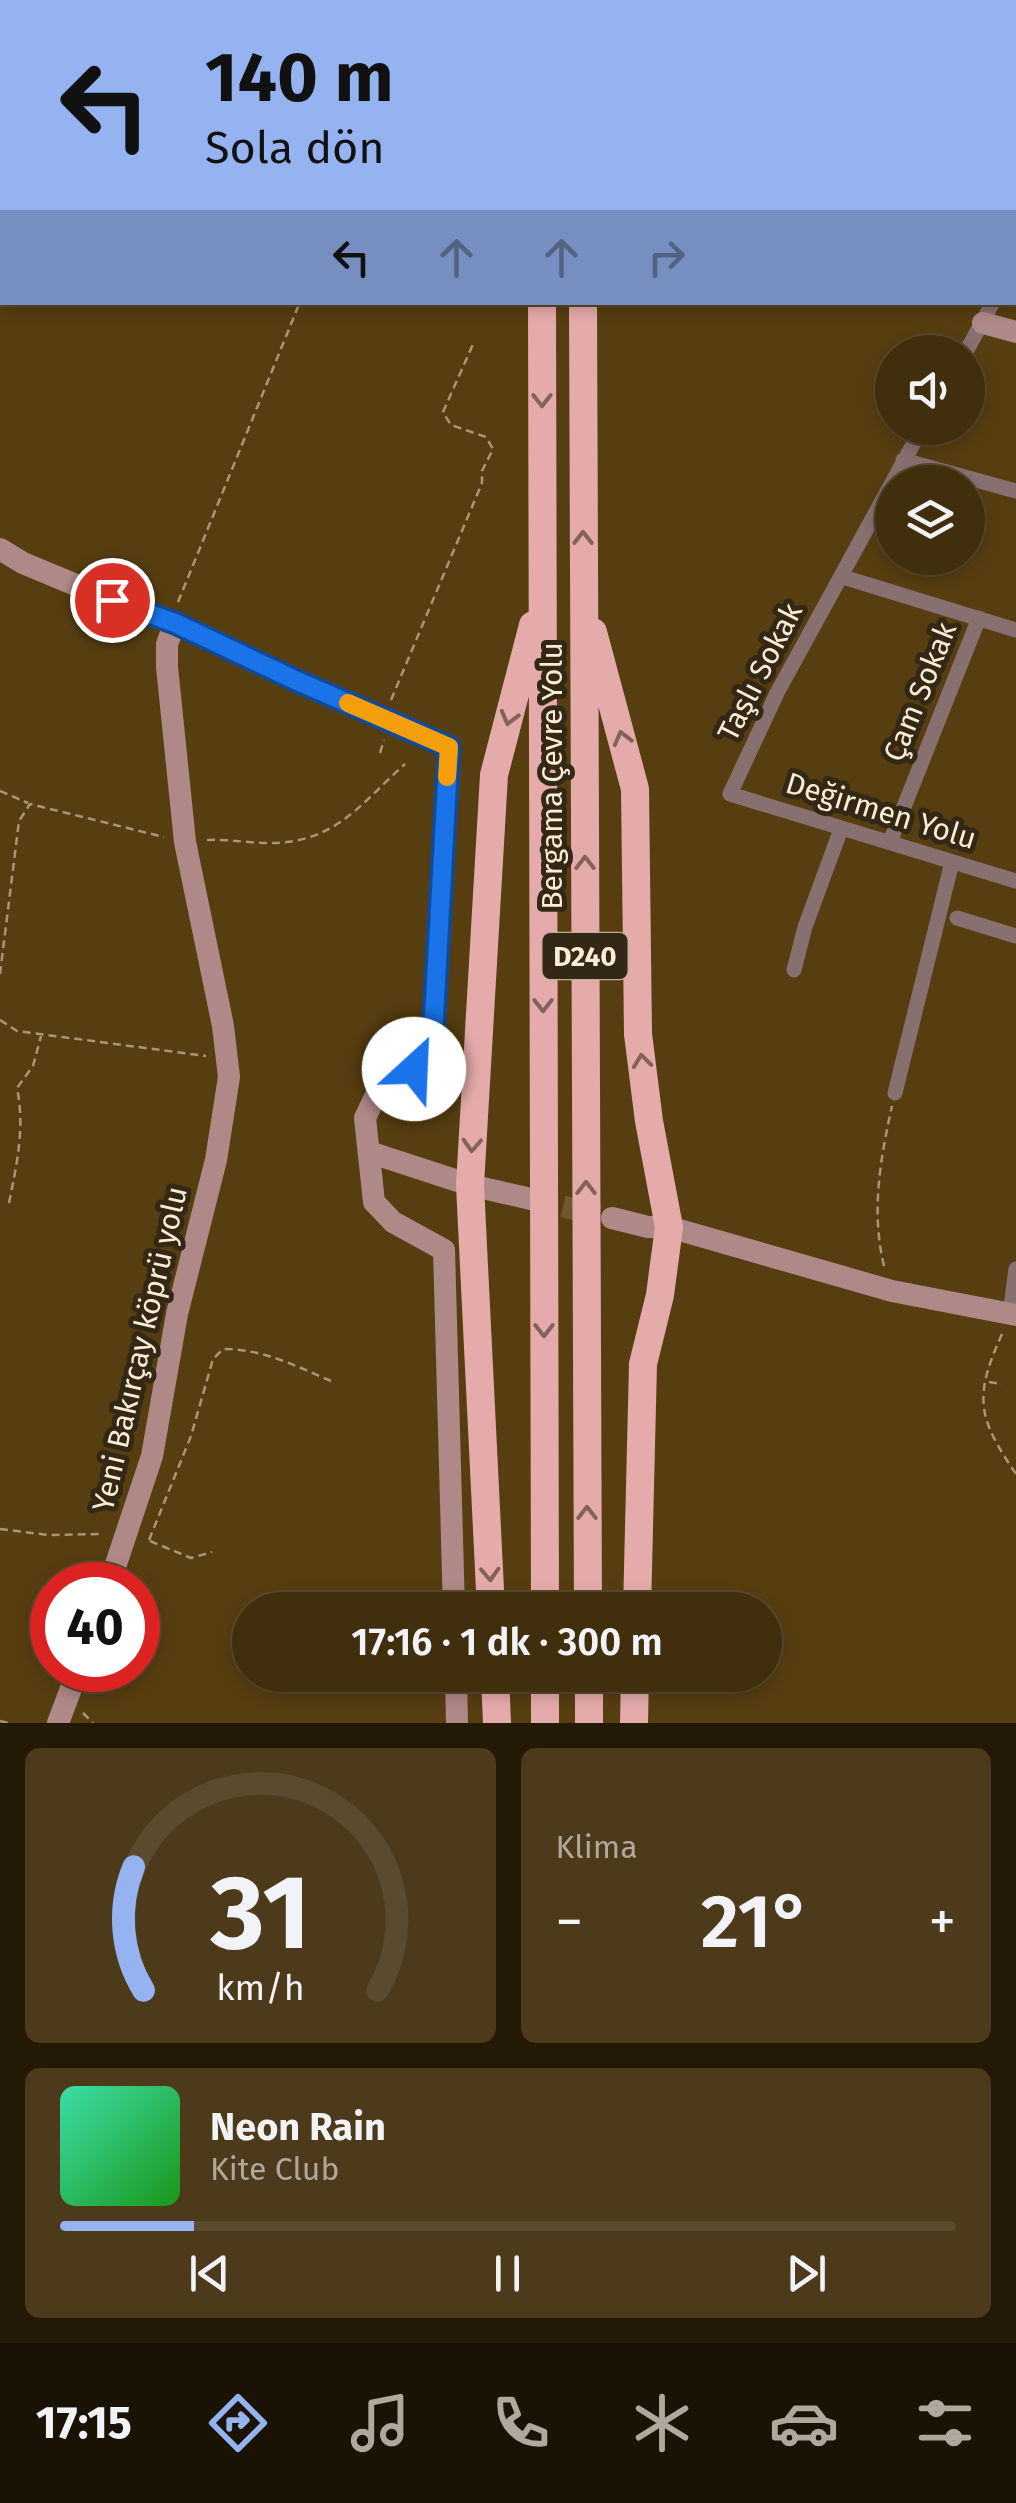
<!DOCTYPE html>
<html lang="tr">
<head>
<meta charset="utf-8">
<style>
  :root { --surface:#412e0d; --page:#4c3a1b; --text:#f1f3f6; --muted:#aea89d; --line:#5a4a2e; --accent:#95b2f1 }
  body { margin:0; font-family:"Fira Sans",sans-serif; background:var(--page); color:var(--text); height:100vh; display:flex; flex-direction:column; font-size:38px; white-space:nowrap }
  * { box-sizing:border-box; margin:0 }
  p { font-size:32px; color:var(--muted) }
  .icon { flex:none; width:55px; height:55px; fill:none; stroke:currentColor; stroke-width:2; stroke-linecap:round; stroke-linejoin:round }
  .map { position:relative; height:1723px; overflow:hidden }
  .panel { display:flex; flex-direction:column; gap:25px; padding:25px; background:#241907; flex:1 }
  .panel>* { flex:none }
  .banner { position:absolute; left:0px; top:0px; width:1018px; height:305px; box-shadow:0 5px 15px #0003,0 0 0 2px var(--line); background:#95b2f1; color:#111; overflow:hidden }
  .fabs { position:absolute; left:875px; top:335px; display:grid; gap:20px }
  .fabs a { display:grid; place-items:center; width:110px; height:110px; border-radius:50%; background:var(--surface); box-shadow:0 5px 15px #0003,0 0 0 2px var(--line); font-size:50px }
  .speed { position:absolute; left:30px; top:1562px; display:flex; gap:20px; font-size:50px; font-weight:700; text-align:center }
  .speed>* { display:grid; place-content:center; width:130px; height:130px; border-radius:50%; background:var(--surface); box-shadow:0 5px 15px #0003,0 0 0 2px var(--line); line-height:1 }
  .speed .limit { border:15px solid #d22; background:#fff; color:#111 }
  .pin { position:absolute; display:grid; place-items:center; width:85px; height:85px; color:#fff; margin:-42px; border:5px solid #fff; border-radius:50%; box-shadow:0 2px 10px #0007 }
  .me { position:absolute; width:110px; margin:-55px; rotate:25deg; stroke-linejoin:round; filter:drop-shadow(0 0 8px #0008) }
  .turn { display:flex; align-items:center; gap:35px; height:210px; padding:0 40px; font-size:45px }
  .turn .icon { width:130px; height:130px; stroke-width:2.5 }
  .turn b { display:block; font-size:70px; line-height:85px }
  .lanes { display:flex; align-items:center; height:95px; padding:0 40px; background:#0003; justify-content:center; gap:50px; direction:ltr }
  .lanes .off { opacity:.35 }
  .big { font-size:75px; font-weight:600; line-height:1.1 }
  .panel .tile { flex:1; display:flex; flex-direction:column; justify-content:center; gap:15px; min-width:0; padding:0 35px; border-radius:15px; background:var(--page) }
  .panel .dial { align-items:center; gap:0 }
  .dial svg { height:260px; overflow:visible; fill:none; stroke:var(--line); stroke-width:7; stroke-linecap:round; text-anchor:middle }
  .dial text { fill:var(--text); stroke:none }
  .song { display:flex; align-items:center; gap:30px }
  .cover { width:120px; height:120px; border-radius:15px; background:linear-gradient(135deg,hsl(160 70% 55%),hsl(120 70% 35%)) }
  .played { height:10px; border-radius:5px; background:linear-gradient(90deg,var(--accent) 15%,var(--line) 15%) }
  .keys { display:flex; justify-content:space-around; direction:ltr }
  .heat { display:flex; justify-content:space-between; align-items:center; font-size:55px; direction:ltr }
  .panel .tiles { flex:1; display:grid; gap:25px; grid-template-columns:1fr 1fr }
  .tile:last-child { grid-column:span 2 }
  .trip { position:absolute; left:232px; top:1592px; width:550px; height:100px; border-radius:50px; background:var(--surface); box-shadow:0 5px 15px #0003,0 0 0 2px var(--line); font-weight:600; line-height:100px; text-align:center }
  .dock { display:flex; height:160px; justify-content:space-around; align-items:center; background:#1a1205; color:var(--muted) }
  .dock .icon { width:70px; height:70px }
  .dock .active { color:var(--accent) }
  .dock b { font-size:45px; color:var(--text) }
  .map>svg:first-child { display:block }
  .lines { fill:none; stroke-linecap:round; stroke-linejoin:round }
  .secondary-tunnel { stroke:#6f582e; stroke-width:22; stroke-dasharray:22 11; stroke-linecap:butt }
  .path { stroke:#a99674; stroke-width:2.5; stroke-dasharray:8 5; stroke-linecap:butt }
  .street { stroke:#897070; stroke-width:15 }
  .secondary { stroke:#ae8988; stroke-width:22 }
  .highway { stroke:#e5abab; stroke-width:28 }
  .oneway { stroke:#836359 }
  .route-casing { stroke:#114b97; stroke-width:25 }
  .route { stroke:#1a73e8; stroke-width:18 }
  .slow { stroke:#f59e0b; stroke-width:18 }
  .labels { text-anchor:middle; stroke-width:10; stroke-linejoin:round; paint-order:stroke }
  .shield { fill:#332816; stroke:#beb19c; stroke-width:2.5 }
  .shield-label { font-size:28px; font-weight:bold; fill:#faecd5 }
  .street-label { font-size:30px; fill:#faecd5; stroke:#332816 }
</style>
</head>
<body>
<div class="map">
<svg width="1016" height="1723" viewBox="0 0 1016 1723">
  <rect width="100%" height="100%" fill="#573e11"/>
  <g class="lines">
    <path class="secondary-tunnel" d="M 531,1199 L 599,1215"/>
    <path class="path" d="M 180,2 L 181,0
      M 499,2 L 501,0
      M 178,602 L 300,302
      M 391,700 L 482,483 L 482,471 L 493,449 L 486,437 L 451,425 L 443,412 L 474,342
      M 380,753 L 384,740
      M 0,791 L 28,803
      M 207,840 C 228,839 248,843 269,843 C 336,843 360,804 405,764
      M 0,974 L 19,821 L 30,804 L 164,837
      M 0,1020 L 17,1031 L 206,1056
      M 9,1203 C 17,1163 25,1128 17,1088 L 33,1066 L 41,1036
      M 884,1266 C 871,1212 880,1160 892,1106
      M 1002,1334 C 973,1398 978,1418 1016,1474
      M 989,1382 L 1002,1384
      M 0,1529 L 48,1535 L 103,1534
      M 149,1540 L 191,1436 L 213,1359 L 223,1349 C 263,1349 296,1366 331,1381
      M 150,1541 L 191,1558 L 212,1552
      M 83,1713 L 93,1723
      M 0,1721 L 8,1723"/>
    <path class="street" d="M 981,0 L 981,2
      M 1015,141 L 1016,143
      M 1015,163 L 1016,163
      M 1015,262 L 1016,260
      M 966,352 L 993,302
      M 922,428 L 777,693 L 730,794 L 1016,881
      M 903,460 L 1016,491
      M 843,577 L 1016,630
      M 890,842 L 979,618
      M 957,918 L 1016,936
      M 794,970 L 805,927 L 841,829
      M 895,1093 L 952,862
      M 1010,1314 L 1016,1269"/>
    <path class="secondary" d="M 983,323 L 1016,332
      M 0,549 L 23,563 L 148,615 L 175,623 L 295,680 L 449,747 L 432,1053 L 395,1085 L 375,1097 L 365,1118 L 374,1202 L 393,1222 L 444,1250 L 454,1610
      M 369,1152 L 470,1185 L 531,1199
      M 612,1218 L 648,1227 L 669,1227 L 892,1291 L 1016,1315
      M 109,1585 L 152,1456 L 177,1314 L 216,1160 L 229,1077 L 223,1026 L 185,842 L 167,667 L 167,644 L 175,623
      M 456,1675 L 457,1723
      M 58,1723 L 78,1670"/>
    <path class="highway" d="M 542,0 L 542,2
      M 582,2 L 582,0
      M 542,302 L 545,1610
      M 583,302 L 588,1610
      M 593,632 L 635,789 L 638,1034 L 649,1121 L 669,1227 L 660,1295 L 643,1364 L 637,1610
      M 491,1610 L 470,1185 L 494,775 L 533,625
      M 495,1675 L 497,1723
      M 545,1675 L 545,1723
      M 589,1675 L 589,1723
      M 634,1723 L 635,1675"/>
  </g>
  <defs><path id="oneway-chevron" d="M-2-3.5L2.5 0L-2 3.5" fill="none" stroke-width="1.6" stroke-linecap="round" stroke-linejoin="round" transform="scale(2.5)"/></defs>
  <g class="oneway">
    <use href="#oneway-chevron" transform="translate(542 400) rotate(90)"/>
    <use href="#oneway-chevron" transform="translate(583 538) rotate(-90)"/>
    <use href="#oneway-chevron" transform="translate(509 718) rotate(105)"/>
    <use href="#oneway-chevron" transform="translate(622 738) rotate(-105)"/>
    <use href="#oneway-chevron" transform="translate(585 863) rotate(-90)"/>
    <use href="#oneway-chevron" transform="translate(543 1005) rotate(90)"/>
    <use href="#oneway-chevron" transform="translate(642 1061) rotate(-97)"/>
    <use href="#oneway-chevron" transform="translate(472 1145) rotate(93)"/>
    <use href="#oneway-chevron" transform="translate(586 1188) rotate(-90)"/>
    <use href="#oneway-chevron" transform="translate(544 1330) rotate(90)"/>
    <use href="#oneway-chevron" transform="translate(587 1513) rotate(-90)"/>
    <use href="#oneway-chevron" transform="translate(490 1574) rotate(87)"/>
  </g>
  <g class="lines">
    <g class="route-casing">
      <path id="route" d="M 112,600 L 175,623 L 295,680 L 449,747 L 432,1053 L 414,1069"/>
    </g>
    <use href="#route" class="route"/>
    <path class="slow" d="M 348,703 L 449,747 L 447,777"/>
  </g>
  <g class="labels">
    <rect class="shield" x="542.5" y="933" width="85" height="46" rx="8"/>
    <g class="shield-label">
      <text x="585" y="966">D240</text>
    </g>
    <g class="street-label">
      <text transform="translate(760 672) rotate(-63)" y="10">Taşlı Sokak</text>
      <text transform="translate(920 692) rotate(-68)" y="10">Çam Sokak</text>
      <text transform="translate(552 776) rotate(-90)" y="10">Bergama Çevre Yolu</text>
      <text transform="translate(881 811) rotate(17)" y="10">Değirmen Yolu</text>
      <text transform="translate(140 1349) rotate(-77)" y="10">Yeni Bakırçay köprü yolu</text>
    </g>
  </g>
</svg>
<div class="fabs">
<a><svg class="icon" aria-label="sound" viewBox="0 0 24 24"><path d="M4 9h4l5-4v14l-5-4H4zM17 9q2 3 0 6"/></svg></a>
<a><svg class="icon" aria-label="layers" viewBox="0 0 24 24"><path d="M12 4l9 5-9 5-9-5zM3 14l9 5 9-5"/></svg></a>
</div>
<div class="speed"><div class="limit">40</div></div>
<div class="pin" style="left:112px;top:600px;background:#d93025"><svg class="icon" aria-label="arrive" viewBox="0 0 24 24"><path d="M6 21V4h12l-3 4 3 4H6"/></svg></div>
<svg class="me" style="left:414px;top:1069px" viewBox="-20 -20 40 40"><circle r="19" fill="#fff"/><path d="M0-13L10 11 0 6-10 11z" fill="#1a73e8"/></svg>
<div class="trip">17:16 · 1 dk · 300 m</div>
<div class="banner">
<div class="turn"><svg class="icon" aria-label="left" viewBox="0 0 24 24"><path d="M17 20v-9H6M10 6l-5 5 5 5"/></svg><div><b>140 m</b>Sola dön</div></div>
<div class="lanes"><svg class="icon" aria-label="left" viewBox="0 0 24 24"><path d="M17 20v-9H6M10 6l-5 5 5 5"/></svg><svg class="icon off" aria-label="ahead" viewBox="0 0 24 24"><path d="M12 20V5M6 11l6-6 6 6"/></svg><svg class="icon off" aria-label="ahead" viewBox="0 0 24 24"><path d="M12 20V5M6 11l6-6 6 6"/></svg><svg class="icon off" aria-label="right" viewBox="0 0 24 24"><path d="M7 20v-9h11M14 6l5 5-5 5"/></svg></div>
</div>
</div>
<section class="panel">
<div class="tiles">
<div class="tile dial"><svg viewBox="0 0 100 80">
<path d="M14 69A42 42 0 1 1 86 69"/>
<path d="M14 69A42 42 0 0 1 11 31" stroke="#95b2f1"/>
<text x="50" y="56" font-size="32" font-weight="700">31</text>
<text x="50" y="72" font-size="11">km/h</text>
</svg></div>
<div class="tile"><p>Klima</p>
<div class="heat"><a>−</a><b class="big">21°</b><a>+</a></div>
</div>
<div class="tile">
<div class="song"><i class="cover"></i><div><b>Neon Rain</b><p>Kite Club</p></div></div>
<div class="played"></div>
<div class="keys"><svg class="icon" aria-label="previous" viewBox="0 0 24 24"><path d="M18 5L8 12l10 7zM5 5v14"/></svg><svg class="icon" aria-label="pause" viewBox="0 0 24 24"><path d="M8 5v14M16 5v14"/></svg><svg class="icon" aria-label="next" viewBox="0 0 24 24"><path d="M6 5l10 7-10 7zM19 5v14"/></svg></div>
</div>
</div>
</section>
<nav class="dock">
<b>17:15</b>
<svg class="icon active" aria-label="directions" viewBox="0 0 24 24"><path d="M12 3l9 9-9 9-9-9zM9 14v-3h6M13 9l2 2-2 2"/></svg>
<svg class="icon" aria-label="music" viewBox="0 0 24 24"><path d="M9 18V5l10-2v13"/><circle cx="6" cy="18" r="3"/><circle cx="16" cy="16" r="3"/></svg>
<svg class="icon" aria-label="phone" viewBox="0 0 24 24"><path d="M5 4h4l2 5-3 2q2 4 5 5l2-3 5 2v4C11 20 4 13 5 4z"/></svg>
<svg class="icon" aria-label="climate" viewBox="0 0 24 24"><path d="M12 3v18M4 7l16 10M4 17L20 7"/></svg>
<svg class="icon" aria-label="car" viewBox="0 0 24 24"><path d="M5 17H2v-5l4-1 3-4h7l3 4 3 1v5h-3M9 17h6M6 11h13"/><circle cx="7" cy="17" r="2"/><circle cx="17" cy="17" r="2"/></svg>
<svg class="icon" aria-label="filters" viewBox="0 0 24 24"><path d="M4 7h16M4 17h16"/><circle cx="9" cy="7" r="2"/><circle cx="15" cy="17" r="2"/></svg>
</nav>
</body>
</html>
